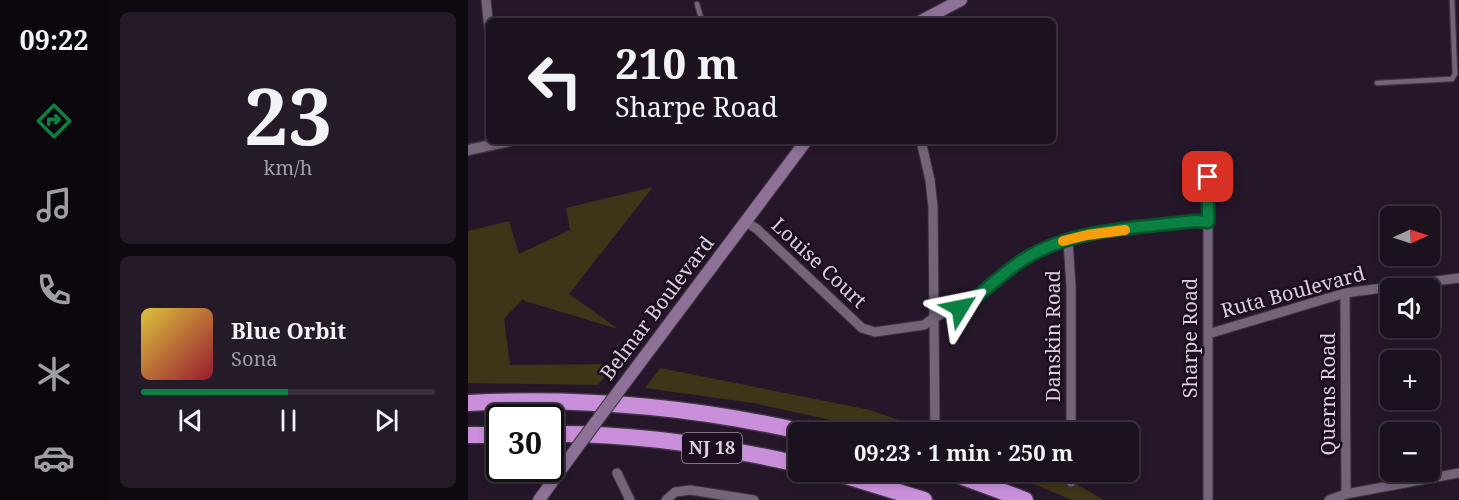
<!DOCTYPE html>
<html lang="en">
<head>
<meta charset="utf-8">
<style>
  :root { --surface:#1c111f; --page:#251a28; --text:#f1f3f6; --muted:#a09da4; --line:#3a313d; --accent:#0b8043 }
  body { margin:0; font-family:"Noto Serif",serif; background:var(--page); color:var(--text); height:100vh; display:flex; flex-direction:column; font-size:22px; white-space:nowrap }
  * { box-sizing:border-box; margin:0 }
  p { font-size:20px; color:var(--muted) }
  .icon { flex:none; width:33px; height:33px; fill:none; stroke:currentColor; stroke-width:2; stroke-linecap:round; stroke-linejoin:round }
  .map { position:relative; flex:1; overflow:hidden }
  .details { display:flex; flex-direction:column; gap:12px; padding:12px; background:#0f0911; width:360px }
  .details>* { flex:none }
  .hud { position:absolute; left:18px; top:18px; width:570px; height:126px; border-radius:9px; box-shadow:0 3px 9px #0003,0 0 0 2px var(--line); background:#1c111f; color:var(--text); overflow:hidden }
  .needle { width:39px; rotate:87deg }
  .controls { position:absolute; left:912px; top:206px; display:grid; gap:12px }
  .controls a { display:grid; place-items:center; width:60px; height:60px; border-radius:9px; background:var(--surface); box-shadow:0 3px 9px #0003,0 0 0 2px var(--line); font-size:30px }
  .speed { position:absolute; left:18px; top:404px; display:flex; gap:12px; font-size:30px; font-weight:700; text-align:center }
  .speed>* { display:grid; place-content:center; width:78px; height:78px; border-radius:50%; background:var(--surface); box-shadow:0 3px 9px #0003,0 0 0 2px var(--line); line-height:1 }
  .speed .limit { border:3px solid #111; border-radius:9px; background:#fff; color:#111 }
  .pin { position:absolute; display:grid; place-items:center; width:51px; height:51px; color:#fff; margin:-26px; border-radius:12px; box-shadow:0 3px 9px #0006 }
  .me { position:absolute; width:66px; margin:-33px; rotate:55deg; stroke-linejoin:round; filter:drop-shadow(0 0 4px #0008) }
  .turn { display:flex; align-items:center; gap:21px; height:126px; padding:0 30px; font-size:27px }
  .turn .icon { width:78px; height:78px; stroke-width:2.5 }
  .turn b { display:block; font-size:42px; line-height:51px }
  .details .card { flex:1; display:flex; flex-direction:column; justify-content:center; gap:9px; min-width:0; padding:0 21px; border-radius:9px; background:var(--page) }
  .details .dial { align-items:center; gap:0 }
  .dial b { font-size:78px; line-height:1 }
  .song { display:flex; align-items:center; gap:18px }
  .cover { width:72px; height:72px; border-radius:9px; background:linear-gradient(135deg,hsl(50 70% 55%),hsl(350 70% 35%)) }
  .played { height:6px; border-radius:3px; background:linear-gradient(90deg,var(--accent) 50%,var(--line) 50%) }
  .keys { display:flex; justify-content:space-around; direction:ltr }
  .trip { position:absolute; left:320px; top:422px; width:351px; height:60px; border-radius:9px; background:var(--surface); box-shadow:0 3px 9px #0003,0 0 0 2px var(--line); font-weight:700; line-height:60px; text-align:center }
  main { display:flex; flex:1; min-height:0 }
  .tabs { display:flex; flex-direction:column; width:108px; justify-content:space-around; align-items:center; background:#0b070c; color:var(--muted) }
  .tabs .icon { width:42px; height:42px }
  .tabs .current { color:var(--accent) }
  .tabs b { font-size:27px; color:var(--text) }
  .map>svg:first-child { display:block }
  .green { fill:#3e3417 }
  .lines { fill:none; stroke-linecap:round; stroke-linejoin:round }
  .service-casing { stroke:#3f3442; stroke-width:7 }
  .minor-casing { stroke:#3f3442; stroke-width:11 }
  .tertiary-casing { stroke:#3f3442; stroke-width:13 }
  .secondary-casing { stroke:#3f3442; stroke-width:14 }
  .motorway-casing { stroke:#3f3442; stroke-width:19 }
  .service { stroke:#74647a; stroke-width:4.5 }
  .minor { stroke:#74647a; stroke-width:9 }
  .tertiary { stroke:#74647a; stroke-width:10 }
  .secondary { stroke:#8e7197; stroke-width:12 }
  .motorway { stroke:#c98fda; stroke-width:16 }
  .secondary-bridge-casing { stroke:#3f3442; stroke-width:14; stroke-linecap:butt }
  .secondary-bridge { stroke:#8e7197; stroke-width:12 }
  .route-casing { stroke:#07532c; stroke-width:15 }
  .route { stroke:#0b8043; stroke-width:10 }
  .slow { stroke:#f59e0b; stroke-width:10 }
  .labels { text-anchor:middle; stroke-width:5; stroke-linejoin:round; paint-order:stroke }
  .shield { fill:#1c0e20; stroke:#a096a4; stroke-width:1.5 }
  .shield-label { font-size:18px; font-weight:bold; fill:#d9d0dc }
  .street-label { font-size:20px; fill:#d9d0dc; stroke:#1c0e20 }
</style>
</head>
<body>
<main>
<nav class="tabs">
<b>09:22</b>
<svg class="icon current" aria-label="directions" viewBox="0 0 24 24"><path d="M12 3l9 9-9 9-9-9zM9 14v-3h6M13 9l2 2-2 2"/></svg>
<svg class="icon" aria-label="music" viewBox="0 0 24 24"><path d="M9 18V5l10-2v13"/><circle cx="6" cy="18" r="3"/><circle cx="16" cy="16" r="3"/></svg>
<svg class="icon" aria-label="phone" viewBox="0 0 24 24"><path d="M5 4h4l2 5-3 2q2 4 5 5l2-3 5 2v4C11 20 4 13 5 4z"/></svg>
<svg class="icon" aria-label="climate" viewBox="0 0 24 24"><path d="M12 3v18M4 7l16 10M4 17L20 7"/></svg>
<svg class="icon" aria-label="car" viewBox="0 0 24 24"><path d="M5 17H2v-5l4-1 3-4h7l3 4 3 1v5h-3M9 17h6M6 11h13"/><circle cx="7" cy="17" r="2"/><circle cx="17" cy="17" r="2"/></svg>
</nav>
<section class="details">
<div class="card dial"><b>23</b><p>km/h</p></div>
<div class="card">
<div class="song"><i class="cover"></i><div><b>Blue Orbit</b><p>Sona</p></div></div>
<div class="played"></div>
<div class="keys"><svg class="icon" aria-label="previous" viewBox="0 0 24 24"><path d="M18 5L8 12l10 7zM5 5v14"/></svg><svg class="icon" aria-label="pause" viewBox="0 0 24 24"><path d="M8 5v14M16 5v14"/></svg><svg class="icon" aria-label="next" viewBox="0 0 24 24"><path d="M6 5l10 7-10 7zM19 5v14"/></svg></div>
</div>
</section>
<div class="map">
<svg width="991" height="500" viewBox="0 0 991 500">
  <rect width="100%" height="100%" fill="#251729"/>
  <path class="green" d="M 185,187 L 101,294 L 150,329 L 54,300 L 36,319 L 42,365 L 146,364 L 130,385 L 0,383 L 0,231 L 41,221 L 51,254 L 102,230 L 98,208 Z
    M 192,368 L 402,410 L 465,432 L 418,432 L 285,403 L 177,388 Z
    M 534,471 L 576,471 L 601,480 L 636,500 L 604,500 Z"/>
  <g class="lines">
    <g class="service-casing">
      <path id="service" d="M 229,4 L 234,21
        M 909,83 L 984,79 L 987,74 L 984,0"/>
    </g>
    <g class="minor-casing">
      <path id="minor" d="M 18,0 L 21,29
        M 453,141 L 462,180 L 465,207 L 467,428
        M 278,222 L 289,229 L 394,328 L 407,332 L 456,325 L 467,317 L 498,304 L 558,257 L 579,247 L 600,240 L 619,235 L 727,221 L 740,222
        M 600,240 L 603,287 L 603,432
        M 877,293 L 878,494
        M 740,334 L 877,293 L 991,278
        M 149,473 L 162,500
        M 603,482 L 603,471
        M 198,500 L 207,492 L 222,490 L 286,500
        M 740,500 L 740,177
        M 861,500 L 878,494 L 991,473"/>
    </g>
    <g class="tertiary-casing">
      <path id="tertiary" d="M 0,150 L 41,141"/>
    </g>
    <g class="secondary-casing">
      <path id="secondary" d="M 453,21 L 493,0
        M 153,388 L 338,141
        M 71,500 L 105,453"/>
    </g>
    <g class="motorway-casing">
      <path id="motorway" d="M 0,403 C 113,397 226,407 336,432
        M 82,434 C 163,433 251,446 330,464
        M 0,435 L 32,435
        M 362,471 L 456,500
        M 479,471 L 557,500"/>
    </g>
    <use href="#service" class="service"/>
    <use href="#minor" class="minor"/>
    <use href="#tertiary" class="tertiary"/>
    <use href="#secondary" class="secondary"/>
    <use href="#motorway" class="motorway"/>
    <g class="secondary-bridge-casing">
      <path id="secondary-bridge" d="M 105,453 L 153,388"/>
    </g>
    <use href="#secondary-bridge" class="secondary-bridge"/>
  </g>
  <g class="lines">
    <g class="route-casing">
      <path id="route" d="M 492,308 C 516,294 534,272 558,258 C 607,228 671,228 727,221 L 740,222 L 740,177"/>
    </g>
    <use href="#route" class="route"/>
    <path class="slow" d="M 595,241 L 619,235 L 657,230"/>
  </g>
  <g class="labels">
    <rect class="shield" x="214" y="433" width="60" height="30" rx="4.5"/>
    <g class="shield-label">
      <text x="244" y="454">NJ 18</text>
    </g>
    <g class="street-label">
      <text transform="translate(351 263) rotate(43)" y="7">Louise Court</text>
      <text transform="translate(825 292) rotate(-15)" y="7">Ruta Boulevard</text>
      <text transform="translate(189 308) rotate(-53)" y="7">Belmar Boulevard</text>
      <text transform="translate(585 336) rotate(-90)" y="7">Danskin Road</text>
      <text transform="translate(722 338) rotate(-90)" y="7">Sharpe Road</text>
      <text transform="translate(860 394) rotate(-90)" y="7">Querns Road</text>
    </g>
  </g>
</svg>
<div class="controls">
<a><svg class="needle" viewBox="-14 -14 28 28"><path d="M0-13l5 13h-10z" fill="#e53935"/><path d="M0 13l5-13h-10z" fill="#a09da4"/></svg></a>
<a><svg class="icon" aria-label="sound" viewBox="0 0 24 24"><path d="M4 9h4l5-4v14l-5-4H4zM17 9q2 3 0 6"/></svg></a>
<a>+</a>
<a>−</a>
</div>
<div class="speed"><div class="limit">30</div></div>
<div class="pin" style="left:740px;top:177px;background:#d93025"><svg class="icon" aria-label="arrive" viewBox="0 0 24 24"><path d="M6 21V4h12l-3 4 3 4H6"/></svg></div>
<svg class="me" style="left:492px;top:308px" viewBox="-20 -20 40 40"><path d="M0-17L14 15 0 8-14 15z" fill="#0b8043" stroke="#fff" stroke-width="4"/></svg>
<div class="trip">09:23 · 1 min · 250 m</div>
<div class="hud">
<div class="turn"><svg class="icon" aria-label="left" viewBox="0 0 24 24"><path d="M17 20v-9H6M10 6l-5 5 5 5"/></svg><div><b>210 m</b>Sharpe Road</div></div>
</div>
</div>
</main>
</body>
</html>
